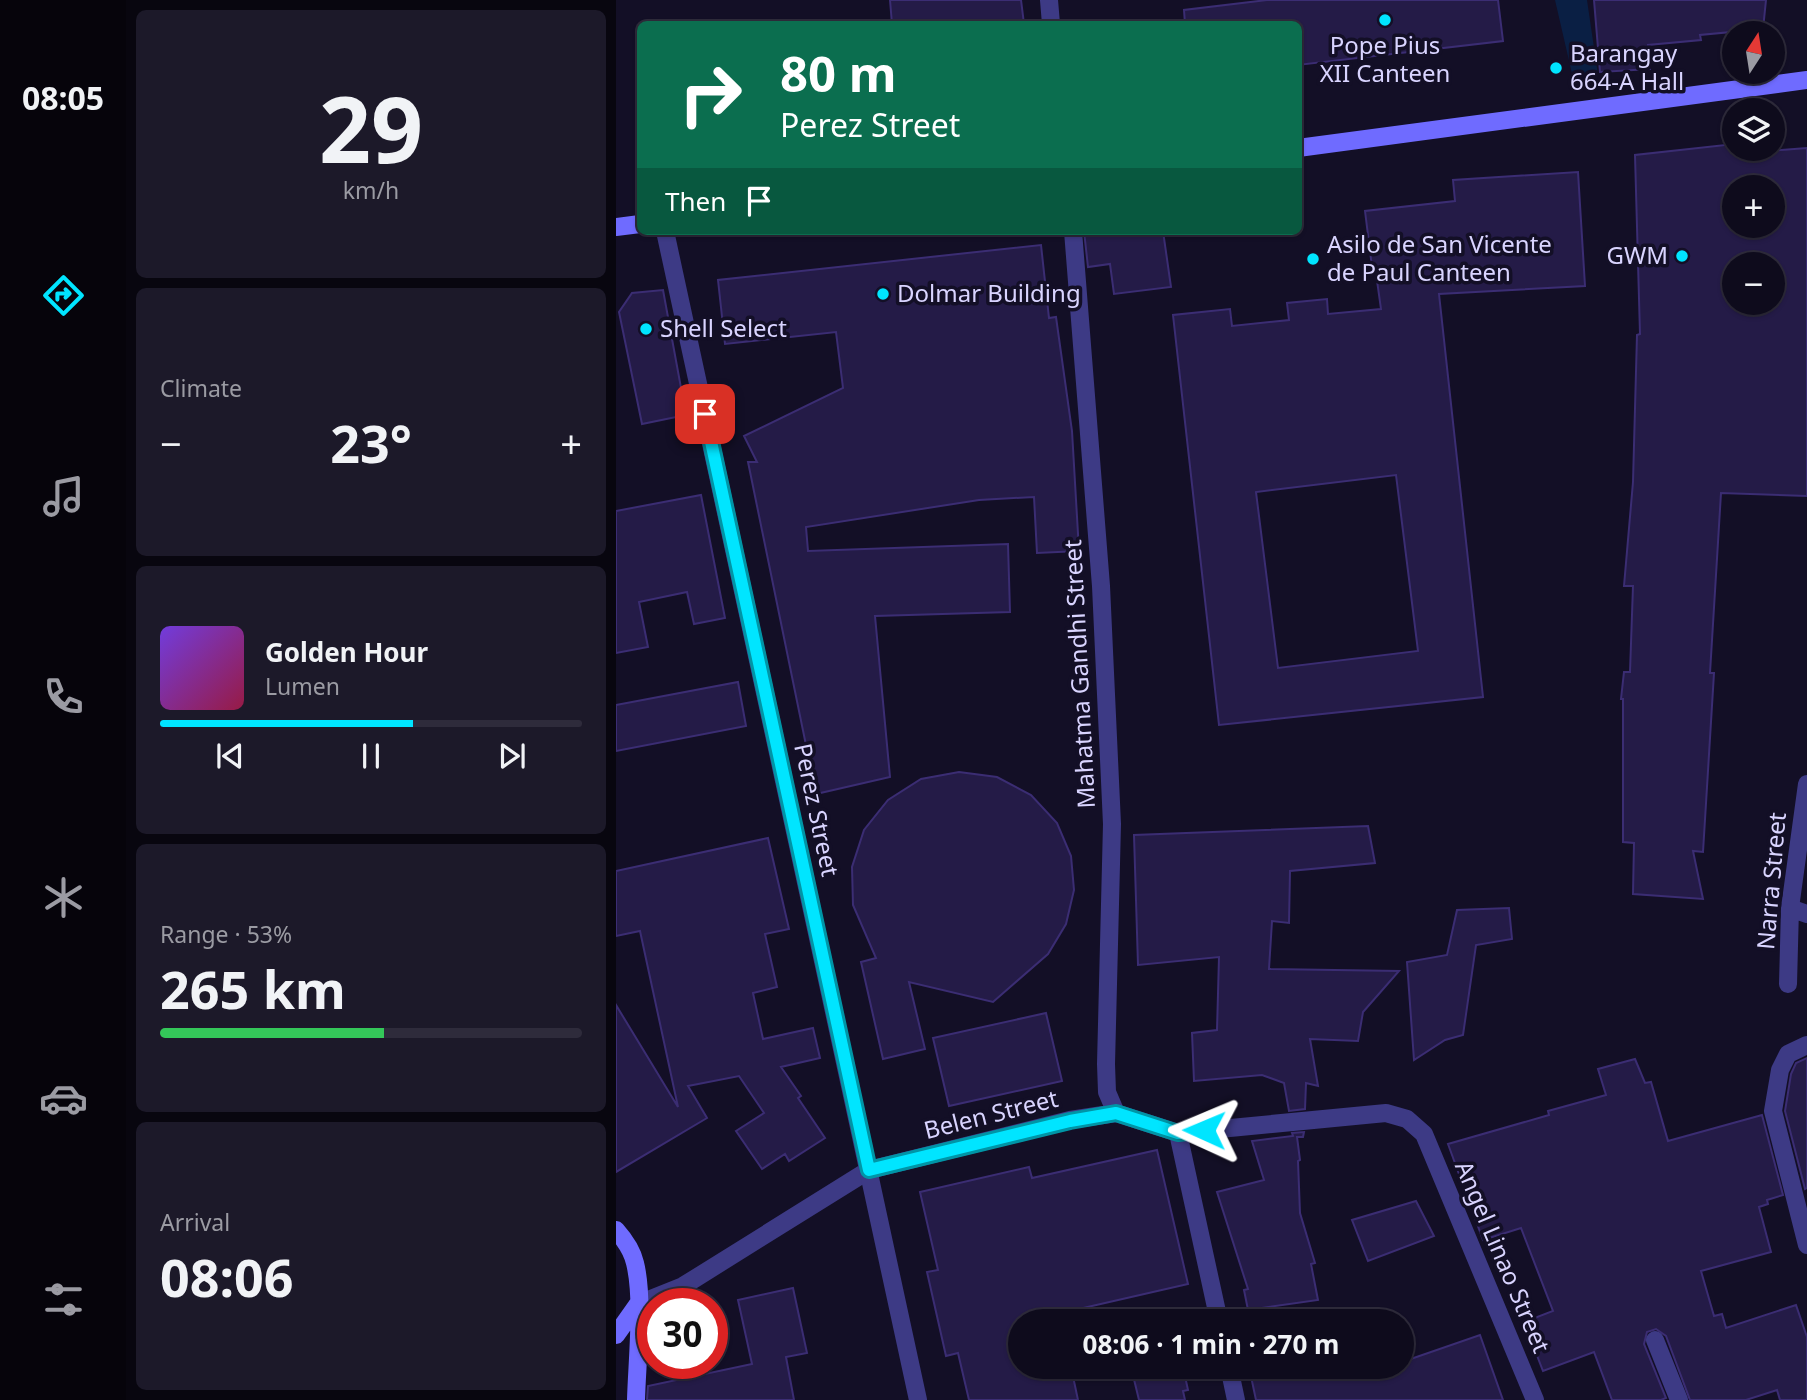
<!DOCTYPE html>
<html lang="en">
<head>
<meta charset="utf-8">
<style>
  :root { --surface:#0e0b1c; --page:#1c1929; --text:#f1f3f6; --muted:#9b9ba3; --line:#2e2b3b; --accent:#00e5ff }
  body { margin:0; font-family:"Noto Sans",sans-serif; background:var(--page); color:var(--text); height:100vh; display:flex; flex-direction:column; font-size:26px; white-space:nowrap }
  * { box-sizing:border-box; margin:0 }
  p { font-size:23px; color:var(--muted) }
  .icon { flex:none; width:38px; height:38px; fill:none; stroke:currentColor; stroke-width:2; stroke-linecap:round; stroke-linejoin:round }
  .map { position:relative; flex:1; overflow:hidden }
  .drawer { display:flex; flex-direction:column; gap:10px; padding:10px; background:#08060f; width:490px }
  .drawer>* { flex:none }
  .hud { position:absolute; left:21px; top:21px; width:665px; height:214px; border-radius:10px; box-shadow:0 2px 5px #0004,0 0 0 2px var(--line); background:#0b6e4f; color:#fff; overflow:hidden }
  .needle { width:46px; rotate:12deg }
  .buttons { position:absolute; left:1106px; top:21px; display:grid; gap:14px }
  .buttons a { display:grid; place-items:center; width:63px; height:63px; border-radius:50%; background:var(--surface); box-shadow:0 2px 5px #0004,0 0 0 2px var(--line); font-size:35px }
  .speed { position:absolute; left:21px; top:1288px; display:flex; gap:14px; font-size:35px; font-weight:700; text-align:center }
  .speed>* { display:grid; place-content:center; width:91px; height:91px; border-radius:50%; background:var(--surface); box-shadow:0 2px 5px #0004,0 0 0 2px var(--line); line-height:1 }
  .speed .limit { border:10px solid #d22; background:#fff; color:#111 }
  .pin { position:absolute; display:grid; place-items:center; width:60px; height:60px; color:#fff; margin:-30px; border-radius:14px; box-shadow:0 4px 10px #0006 }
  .me { position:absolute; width:77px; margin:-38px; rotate:271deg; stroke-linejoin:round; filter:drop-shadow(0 0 5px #0008) }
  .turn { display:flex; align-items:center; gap:24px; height:147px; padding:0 28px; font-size:32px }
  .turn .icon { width:91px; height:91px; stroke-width:2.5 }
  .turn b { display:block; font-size:49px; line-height:60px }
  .then { display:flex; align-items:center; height:66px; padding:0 28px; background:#0003; gap:14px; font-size:26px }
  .big { font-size:52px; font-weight:700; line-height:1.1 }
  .drawer .widget { flex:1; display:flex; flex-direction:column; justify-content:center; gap:10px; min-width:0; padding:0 24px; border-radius:10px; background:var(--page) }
  .drawer .dial { align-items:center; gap:0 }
  .dial b { font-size:91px; line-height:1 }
  .song { display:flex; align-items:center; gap:21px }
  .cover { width:84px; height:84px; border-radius:10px; background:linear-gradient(135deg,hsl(260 70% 55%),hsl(340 70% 35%)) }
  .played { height:7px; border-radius:4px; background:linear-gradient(90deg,var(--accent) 60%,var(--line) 60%) }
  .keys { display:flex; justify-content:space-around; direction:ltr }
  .heat { display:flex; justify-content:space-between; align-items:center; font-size:38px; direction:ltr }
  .charge { height:10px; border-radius:5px; background:linear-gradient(90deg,#34c759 53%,var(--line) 0) }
  .trip { position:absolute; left:392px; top:1309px; width:406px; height:70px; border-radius:35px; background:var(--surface); box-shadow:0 2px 5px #0004,0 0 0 2px var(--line); font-weight:700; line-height:70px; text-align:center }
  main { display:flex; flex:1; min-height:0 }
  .menu { display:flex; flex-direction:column; width:126px; justify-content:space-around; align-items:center; background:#06040b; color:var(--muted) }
  .menu .icon { width:49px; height:49px }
  .menu .current { color:var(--accent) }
  .menu b { font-size:32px; color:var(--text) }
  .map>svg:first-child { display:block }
  .water { fill:#0a1f44 }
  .building { fill:#241b47; stroke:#3b2d73; stroke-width:2; fill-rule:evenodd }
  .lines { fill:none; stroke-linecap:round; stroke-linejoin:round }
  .minor { stroke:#3d3a85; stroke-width:18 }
  .tertiary { stroke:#3d3a85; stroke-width:18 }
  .secondary { stroke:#6f6bff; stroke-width:18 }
  .route-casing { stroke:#0095a6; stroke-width:18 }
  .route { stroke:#00e5ff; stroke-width:12 }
  .poi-dot { fill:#00e5ff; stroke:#130f26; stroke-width:2.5 }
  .labels { text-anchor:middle; stroke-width:7; stroke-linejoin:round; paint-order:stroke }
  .poi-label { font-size:24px; fill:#d9d4ff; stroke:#130f26; text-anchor:start }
  .street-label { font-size:24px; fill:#d9d4ff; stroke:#130f26 }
</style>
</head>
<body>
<main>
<nav class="menu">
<b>08:05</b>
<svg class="icon current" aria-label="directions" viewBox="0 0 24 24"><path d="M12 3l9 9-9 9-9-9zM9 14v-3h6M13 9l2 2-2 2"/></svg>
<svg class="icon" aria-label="music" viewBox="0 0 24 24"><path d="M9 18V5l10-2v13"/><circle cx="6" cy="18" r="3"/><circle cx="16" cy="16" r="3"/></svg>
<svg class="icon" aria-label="phone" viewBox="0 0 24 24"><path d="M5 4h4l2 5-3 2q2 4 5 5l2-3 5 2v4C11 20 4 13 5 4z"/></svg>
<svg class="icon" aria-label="climate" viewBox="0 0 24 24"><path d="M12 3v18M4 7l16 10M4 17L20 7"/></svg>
<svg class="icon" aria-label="car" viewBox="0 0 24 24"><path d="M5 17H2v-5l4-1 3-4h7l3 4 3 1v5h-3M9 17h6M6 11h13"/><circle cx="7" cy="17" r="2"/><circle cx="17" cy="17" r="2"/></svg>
<svg class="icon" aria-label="filters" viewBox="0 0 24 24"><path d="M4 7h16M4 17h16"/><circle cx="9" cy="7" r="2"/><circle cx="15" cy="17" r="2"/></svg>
</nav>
<section class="drawer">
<div class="widget dial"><b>29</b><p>km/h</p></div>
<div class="widget"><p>Climate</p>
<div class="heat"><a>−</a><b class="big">23°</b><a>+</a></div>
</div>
<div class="widget">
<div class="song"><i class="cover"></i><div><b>Golden Hour</b><p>Lumen</p></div></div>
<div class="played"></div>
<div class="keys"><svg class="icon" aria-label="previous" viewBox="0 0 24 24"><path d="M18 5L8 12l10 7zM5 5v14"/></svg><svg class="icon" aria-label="pause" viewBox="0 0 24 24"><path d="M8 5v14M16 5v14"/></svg><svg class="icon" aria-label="next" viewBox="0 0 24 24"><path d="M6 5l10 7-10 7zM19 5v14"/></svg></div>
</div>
<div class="widget"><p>Range · 53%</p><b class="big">265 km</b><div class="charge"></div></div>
<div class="widget"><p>Arrival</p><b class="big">08:06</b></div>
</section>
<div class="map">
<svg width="1191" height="1400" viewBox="0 0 1191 1400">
  <rect width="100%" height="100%" fill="#130f26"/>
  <path class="water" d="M 939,0 L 971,0 L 982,75 L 957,78 Z"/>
  <path class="building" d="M 274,0 L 405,0 L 408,24 L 276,24 Z
    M 651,0 L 882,0 L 887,41 L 682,65 L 682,24 L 569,24 L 568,10 Z
    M 978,0 L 1150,0 L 1147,29 L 1084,35 L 1085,40 L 1032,45 L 1034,69 L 984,72 Z
    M 1118,144 L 1118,149 L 1125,149 L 1125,153 L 1191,148 L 1191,496 L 1105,493 L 1094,673 L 1098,673 L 1087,852 L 1077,851 L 1087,899 L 1017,894 L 1018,843 L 1007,842 L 1007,699 L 1005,699 L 1008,672 L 1014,672 L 1017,586 L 1008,586 L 1017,482 L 1021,335 L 1024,334 L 1019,155 ZM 1118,187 L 1157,187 L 1157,226 L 1118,226 ZM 1118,264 L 1157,264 L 1157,303 L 1118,303 Z
    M 962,172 L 969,286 L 823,294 L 867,697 L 603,725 L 557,315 L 614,309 L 616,326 L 673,320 L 671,303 L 711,299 L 712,314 L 765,309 L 759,266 L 756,267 L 749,211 L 839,201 L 837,180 ZM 780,475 L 802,651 L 662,668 L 640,492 Z
    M 468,231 L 547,231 L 555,287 L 498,294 L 494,264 L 472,267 Z
    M 425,245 L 433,318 L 440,317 L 456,431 L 463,551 L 421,553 L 418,497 L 363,500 L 190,527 L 192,551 L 392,544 L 394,612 L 259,616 L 274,777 L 200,794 L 132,462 L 141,462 L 128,436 L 227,388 L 220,332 L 109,344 L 102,280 Z
    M 47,290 L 70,415 L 26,424 L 3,312 L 16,293 Z
    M 85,495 L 109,618 L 78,624 L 71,592 L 23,602 L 32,647 L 0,653 L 0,511 Z
    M 122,682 L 130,726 L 0,751 L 0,705 Z
    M 343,772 L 381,777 L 415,795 L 441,823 L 455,856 L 458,890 L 450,924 L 432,954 L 377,1002 L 293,982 L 309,1049 L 267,1059 L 245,962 L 260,958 L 237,905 L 236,867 L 248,830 L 272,800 L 305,779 Z
    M 752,826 L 759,863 L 674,871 L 673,923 L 656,921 L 653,969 L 783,971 L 747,1012 L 742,1041 L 694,1039 L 702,1086 L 690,1083 L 689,1109 L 673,1111 L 668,1083 L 646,1075 L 578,1081 L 576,1033 L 601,1030 L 603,957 L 522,965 L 518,835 Z
    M 152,838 L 173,929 L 149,934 L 161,987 L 137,993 L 147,1039 L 197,1028 L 204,1058 L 165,1067 L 185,1096 L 182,1098 L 209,1138 L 173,1161 L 169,1154 L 146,1169 L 120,1131 L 148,1113 L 123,1076 L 72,1086 L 91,1118 L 0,1172 L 0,1005 L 62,1107 L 24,931 L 0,936 L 0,871 Z
    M 893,908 L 896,939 L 860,945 L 847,1035 L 829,1040 L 798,1060 L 791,962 L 831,955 L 841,910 Z
    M 430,1013 L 446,1081 L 333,1106 L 317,1038 Z
    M 1191,1058 L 1191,1188 L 1189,1189 L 1169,1111 L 1175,1074 L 1180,1063 Z
    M 1019,1059 L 1029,1083 L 1035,1082 L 1052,1141 L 1146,1115 L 1167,1195 L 1151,1200 L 1152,1204 L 1143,1207 L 1155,1252 L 1085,1271 L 1098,1316 L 1106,1314 L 1110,1328 L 1180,1305 L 1191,1337 L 1191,1400 L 1164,1400 L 1161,1390 L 1130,1400 L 1074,1400 L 1050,1336 L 1040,1329 L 1031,1332 L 1028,1344 L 1050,1398 L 1045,1400 L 996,1400 L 978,1352 L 927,1371 L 908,1322 L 937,1311 L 905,1228 L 867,1240 L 832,1144 L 933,1115 L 932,1111 L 990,1095 L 982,1069 Z
    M 688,1132 L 687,1137 L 681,1137 L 684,1160 L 682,1161 L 684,1213 L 699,1263 L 695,1264 L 702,1300 L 632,1310 L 628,1290 L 632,1289 L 601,1192 L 648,1180 L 636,1141 L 677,1136 L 676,1133 Z
    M 541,1150 L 572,1284 L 441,1314 L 443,1321 L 404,1321 L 404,1367 L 455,1367 L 462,1400 L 353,1400 L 342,1353 L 330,1356 L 311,1272 L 322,1270 L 304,1192 L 413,1167 L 416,1178 Z
    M 800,1201 L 818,1236 L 752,1261 L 736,1220 Z
    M 177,1288 L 191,1353 L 170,1357 L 178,1400 L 31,1400 L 32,1386 L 136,1364 L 122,1300 Z
    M 864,1335 L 887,1400 L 640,1400 L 633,1367 L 786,1367 L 786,1362 Z
    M 515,1367 L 567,1367 L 572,1390 L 567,1391 L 569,1400 L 523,1400 Z"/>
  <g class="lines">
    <path class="minor" d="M 433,0 L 435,24
      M 457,231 L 485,586 L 496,824 L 490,1064 L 491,1092 L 500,1113
      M 1174,908 L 1191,914
      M 1172,984 L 1174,908 L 1191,784
      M 1191,1045 L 1172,1054 L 1164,1070 L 1157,1111 L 1191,1245
      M 562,1133 L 603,1321
      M 22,1304 L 67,1286 L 253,1170 L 454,1120 L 500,1113 L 562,1133 L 770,1113 L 791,1119 L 808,1134 L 919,1400
      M 1039,1340 L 1063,1400
      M 613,1367 L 620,1400"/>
    <path class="tertiary" d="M 49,231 L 302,1400"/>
    <path class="secondary" d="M 682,148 L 1191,80
      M 0,227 L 24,224
      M 0,1230 C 8,1239 16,1250 19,1263 C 28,1299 21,1361 20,1400
      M 0,1335 L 22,1304"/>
  </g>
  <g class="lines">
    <g class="route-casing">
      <path id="route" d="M 89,414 L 253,1170 L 454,1121 L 500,1113 L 562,1133 L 588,1130"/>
    </g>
    <use href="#route" class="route"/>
  </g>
  <g class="poi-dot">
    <circle cx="769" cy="20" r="7"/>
    <circle cx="940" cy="68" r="7"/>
    <circle cx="1066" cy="256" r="7"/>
    <circle cx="697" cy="259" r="7"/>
    <circle cx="267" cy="294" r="7"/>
    <circle cx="30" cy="329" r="7"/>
  </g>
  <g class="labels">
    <g class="poi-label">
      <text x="769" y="54" text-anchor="middle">Pope Pius<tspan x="769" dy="28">XII Canteen</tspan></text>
      <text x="954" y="62">Barangay<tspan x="954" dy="28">664-A Hall</tspan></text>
      <text x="711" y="253">Asilo de San Vicente<tspan x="711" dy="28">de Paul Canteen</tspan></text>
      <text x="1052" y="264" text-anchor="end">GWM</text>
      <text x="281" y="302">Dolmar Building</text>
      <text x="44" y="337">Shell Select</text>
    </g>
    <g class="street-label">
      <text transform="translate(464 674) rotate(-93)" y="8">Mahatma Gandhi Street</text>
      <text transform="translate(200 810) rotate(78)" y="8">Perez Street</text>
      <text transform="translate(1156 881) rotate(-85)" y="8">Narra Street</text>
      <text transform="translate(375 1115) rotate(-14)" y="8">Belen Street</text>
      <text transform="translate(886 1257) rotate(67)" y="8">Angel Linao Street</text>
    </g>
  </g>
</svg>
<div class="buttons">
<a><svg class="needle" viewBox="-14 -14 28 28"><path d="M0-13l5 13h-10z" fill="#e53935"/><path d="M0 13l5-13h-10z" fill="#9b9ba3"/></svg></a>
<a><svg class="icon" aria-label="layers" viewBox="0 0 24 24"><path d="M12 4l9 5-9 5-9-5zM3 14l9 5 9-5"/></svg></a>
<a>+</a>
<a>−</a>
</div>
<div class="speed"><div class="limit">30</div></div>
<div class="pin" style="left:89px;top:414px;background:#d93025"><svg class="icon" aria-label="arrive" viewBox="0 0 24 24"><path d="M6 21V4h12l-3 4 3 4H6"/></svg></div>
<svg class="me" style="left:588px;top:1130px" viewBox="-20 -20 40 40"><path d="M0-17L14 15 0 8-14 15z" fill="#00e5ff" stroke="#fff" stroke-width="4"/></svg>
<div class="trip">08:06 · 1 min · 270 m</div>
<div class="hud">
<div class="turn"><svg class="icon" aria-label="right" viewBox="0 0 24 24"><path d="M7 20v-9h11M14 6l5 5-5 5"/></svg><div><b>80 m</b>Perez Street</div></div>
<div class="then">Then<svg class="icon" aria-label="arrive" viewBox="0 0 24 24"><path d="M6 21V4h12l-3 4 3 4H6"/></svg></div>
</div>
</div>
</main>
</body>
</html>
